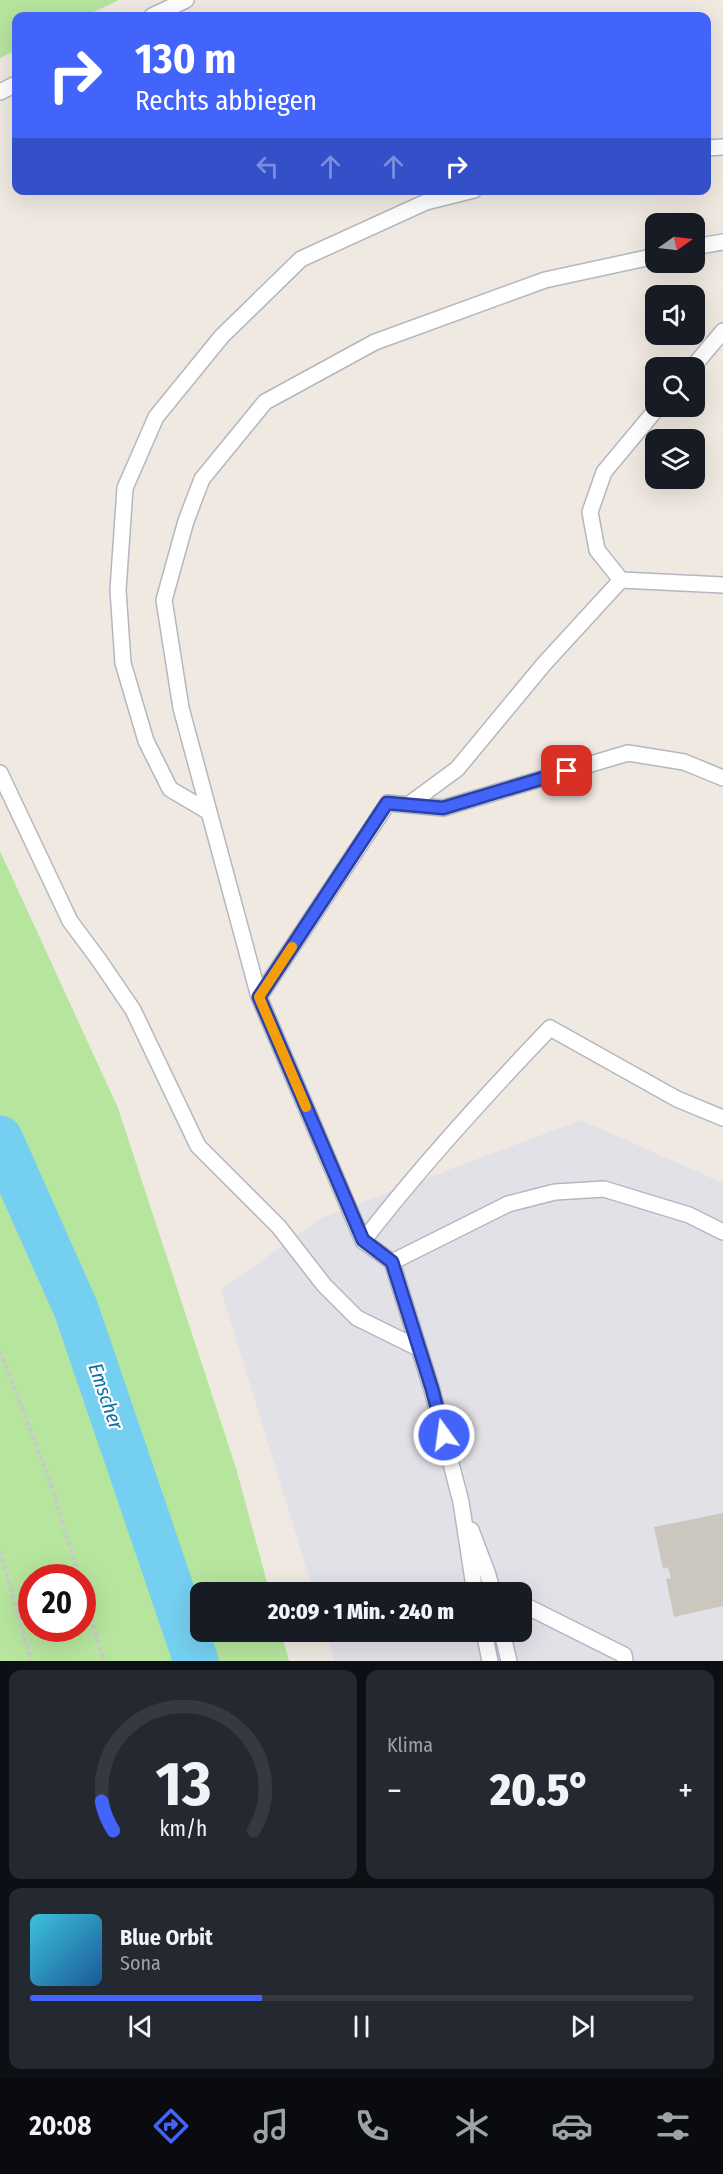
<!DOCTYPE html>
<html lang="de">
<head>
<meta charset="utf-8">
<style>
  :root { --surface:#171b24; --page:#242831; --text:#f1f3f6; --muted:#9ea1a6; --line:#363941; --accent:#4264fb }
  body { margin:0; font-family:"Fira Sans Condensed",sans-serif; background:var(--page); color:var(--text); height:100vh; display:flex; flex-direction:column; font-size:22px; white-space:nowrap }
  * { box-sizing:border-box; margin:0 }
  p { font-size:20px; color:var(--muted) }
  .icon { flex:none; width:33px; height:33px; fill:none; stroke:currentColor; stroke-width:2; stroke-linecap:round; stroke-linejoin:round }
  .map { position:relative; height:1661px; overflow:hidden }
  .panel { display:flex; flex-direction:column; gap:9px; padding:9px; background:#0d0f14; flex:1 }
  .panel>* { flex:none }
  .banner { position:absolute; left:12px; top:12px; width:699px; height:183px; border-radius:12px; box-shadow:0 6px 24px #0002; background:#4264fb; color:#fff; overflow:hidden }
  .needle { width:39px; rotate:76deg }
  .fabs { position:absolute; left:645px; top:213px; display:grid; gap:12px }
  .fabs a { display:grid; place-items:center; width:60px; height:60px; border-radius:12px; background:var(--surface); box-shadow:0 6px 24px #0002; font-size:30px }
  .speed { position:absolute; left:18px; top:1564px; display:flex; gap:12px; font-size:30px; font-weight:700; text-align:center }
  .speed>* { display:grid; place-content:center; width:78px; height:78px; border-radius:50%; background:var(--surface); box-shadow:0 6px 24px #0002; line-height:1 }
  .speed .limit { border:9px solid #d22; background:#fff; color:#111 }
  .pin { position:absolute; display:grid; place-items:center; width:51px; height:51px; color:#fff; margin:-26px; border-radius:12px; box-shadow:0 3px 9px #0006 }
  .me { position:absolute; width:66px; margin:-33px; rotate:346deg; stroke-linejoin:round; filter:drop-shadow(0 0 4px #0008) }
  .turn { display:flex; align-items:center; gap:21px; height:126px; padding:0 24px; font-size:27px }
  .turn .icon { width:78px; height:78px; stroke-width:2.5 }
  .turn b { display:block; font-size:42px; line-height:51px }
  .lanes { display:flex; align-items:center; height:57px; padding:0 24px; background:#0003; justify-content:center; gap:30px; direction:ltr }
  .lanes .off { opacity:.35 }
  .big { font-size:45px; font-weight:800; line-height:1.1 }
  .panel .card { flex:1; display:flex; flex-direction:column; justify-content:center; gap:9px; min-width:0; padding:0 21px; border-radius:12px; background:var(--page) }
  .panel .dial { align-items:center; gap:0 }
  .dial svg { height:156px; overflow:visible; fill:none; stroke:var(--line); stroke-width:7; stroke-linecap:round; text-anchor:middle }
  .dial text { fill:var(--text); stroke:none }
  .song { display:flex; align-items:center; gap:18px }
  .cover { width:72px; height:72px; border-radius:9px; background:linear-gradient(135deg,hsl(190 70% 55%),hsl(210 70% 35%)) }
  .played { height:6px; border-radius:3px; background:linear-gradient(90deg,var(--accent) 35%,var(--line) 35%) }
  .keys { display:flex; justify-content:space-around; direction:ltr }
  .heat { display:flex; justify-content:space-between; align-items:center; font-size:33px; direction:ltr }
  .panel .tiles { flex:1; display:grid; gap:9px; grid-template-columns:1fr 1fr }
  .card:last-child { grid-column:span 2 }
  .trip { position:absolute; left:190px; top:1582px; width:342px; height:60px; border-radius:12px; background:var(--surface); box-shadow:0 6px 24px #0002; font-weight:800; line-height:60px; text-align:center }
  .dock { display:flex; height:96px; justify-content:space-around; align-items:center; background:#090b0e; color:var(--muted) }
  .dock .icon { width:42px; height:42px }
  .dock .selected { color:var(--accent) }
  .dock b { font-size:27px; color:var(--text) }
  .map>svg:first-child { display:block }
  .industrial { fill:#e3e1e8 }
  .green { fill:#b6e59e; fill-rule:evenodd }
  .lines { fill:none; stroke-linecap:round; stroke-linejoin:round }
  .river { stroke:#75cff0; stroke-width:45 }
  .building { fill:#cbc7bf }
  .lane-casing { stroke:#b4b7c1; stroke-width:18 }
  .path { stroke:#c9c9c9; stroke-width:4; stroke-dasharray:4.5 3; stroke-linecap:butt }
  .lane { stroke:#fff; stroke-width:15 }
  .route-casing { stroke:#2b41a3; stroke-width:15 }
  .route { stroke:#4264fb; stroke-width:10 }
  .slow { stroke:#f59e0b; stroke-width:10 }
  .labels { text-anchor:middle; stroke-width:4.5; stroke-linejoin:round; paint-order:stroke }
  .water-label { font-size:20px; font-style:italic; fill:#0d6fa3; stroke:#fff }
</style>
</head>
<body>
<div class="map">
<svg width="723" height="1661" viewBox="0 0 723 1661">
  <rect width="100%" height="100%" fill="#efe9e1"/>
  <path class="industrial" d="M 581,1120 L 723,1183 L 723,1661 L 335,1661 L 326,1632 L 522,1632 L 522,1593 L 314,1593 L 221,1290 L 321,1218 Z"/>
  <path class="green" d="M 0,0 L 119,0 L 85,16 L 16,16 L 16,50 L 0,58 Z
    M 0,851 L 118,1108 L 236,1468 L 270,1593 L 201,1593 L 201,1632 L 281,1632 L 289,1661 L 0,1661 ZM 32,1578 L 82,1578 L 82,1629 L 32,1629 Z"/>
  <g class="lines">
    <path class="river" d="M 0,1138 L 76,1309 L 196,1661"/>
  </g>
  <path class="building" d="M 723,1513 L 723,1606 L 674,1617 L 666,1579 L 671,1578 L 668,1567 L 663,1569 L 654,1527 Z"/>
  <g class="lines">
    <g class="lane-casing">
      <path id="lane" d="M 152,16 L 186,0
        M 0,92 L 16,84
        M 706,148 L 723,147
        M 694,247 L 723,242
        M 692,368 L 723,331
        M 621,580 L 597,550 L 590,512 L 604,472 L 659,406
        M 0,773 L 70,921 L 99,960 L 133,1010 L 198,1146 L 279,1227 L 324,1285 L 357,1318 L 418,1348
        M 408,805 L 457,769 L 544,664 L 621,580 L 723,585
        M 209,812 L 170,789 L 146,741 L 123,663 L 118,590 L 125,488 L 156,417 L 222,336 L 301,259 L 426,202 L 474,190
        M 259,997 L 388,803 L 443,808 L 628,753 L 684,762 L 723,778
        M 363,1241 C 421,1166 485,1096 550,1028 L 677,1099 L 723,1118
        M 392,1262 L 508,1204 L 555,1192 L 604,1189 L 689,1215 L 723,1232
        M 471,1530 L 488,1575 L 493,1593
        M 475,1593 L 461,1502 L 432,1390 L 392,1262 L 363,1241 L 259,997 L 181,708 L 164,600 L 186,521 L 202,479 L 265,402 L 375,342 L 545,280 L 656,256
        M 522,1604 L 624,1655 L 625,1661
        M 484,1632 L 490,1661
        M 502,1632 L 509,1661"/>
    </g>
    <path class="path" d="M 0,1351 L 52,1487 L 79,1578
      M 0,1551 L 31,1661
      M 82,1589 L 104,1661"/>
    <use href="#lane" class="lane"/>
  </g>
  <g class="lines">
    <g class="route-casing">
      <path id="route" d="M 444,1435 L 432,1389 L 392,1262 L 363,1240 L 259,997 L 387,803 L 443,808 L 567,771"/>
    </g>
    <use href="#route" class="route"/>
    <path class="slow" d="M 292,947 L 259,997 L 306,1107"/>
  </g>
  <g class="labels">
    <g class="water-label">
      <text transform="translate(106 1396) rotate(71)" y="7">Emscher</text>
    </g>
  </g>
</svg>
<div class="fabs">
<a><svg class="needle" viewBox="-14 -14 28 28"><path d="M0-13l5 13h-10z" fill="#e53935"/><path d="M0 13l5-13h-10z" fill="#9ea1a6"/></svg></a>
<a><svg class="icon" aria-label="sound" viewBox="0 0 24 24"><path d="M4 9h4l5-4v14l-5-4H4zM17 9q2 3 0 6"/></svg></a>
<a><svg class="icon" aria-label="search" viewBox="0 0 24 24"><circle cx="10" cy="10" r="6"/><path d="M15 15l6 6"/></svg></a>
<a><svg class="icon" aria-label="layers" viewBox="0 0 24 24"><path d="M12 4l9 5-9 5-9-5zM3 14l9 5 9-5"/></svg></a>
</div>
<div class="speed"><div class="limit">20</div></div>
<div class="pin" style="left:567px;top:771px;background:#d93025"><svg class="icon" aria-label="arrive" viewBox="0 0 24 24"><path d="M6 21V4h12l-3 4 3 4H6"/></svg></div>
<svg class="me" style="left:444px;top:1435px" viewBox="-20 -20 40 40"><circle r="17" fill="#4264fb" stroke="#fff" stroke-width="3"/><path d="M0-11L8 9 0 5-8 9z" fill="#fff"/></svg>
<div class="trip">20:09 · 1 Min. · 240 m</div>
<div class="banner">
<div class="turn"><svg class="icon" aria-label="right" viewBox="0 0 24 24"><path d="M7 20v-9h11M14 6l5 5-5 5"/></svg><div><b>130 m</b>Rechts abbiegen</div></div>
<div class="lanes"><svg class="icon off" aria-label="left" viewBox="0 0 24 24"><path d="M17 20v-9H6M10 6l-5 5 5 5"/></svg><svg class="icon off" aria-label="ahead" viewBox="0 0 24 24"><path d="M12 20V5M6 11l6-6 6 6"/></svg><svg class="icon off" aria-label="ahead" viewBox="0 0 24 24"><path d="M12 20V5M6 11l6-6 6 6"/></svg><svg class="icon" aria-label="right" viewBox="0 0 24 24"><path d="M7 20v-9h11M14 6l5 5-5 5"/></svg></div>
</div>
</div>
<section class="panel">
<div class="tiles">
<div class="card dial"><svg viewBox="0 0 100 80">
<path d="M14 69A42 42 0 1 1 86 69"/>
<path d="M14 69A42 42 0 0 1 8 54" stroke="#4264fb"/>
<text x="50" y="56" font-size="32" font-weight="700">13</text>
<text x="50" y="72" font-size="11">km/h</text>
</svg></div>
<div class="card"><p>Klima</p>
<div class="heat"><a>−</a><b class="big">20.5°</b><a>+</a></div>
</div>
<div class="card">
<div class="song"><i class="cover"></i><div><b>Blue Orbit</b><p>Sona</p></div></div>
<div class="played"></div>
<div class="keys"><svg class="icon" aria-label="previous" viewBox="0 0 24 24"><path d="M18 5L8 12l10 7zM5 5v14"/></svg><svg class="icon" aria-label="pause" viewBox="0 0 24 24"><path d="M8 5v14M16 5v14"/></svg><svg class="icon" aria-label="next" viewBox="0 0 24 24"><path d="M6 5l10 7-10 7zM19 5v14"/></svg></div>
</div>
</div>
</section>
<nav class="dock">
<b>20:08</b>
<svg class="icon selected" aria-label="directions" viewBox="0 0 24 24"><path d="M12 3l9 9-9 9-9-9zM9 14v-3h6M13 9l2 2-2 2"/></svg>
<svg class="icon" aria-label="music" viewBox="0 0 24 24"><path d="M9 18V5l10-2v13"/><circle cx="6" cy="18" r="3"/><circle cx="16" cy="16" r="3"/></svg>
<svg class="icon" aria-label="phone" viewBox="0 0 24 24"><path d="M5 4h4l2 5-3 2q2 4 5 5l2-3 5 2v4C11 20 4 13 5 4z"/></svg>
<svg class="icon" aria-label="climate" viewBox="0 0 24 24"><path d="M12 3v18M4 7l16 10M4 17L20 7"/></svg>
<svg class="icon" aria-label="car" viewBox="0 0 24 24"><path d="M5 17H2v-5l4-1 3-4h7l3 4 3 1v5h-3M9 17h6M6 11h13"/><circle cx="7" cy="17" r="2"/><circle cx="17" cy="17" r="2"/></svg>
<svg class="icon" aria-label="filters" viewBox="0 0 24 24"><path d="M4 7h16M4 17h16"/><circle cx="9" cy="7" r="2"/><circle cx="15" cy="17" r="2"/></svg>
</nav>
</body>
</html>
